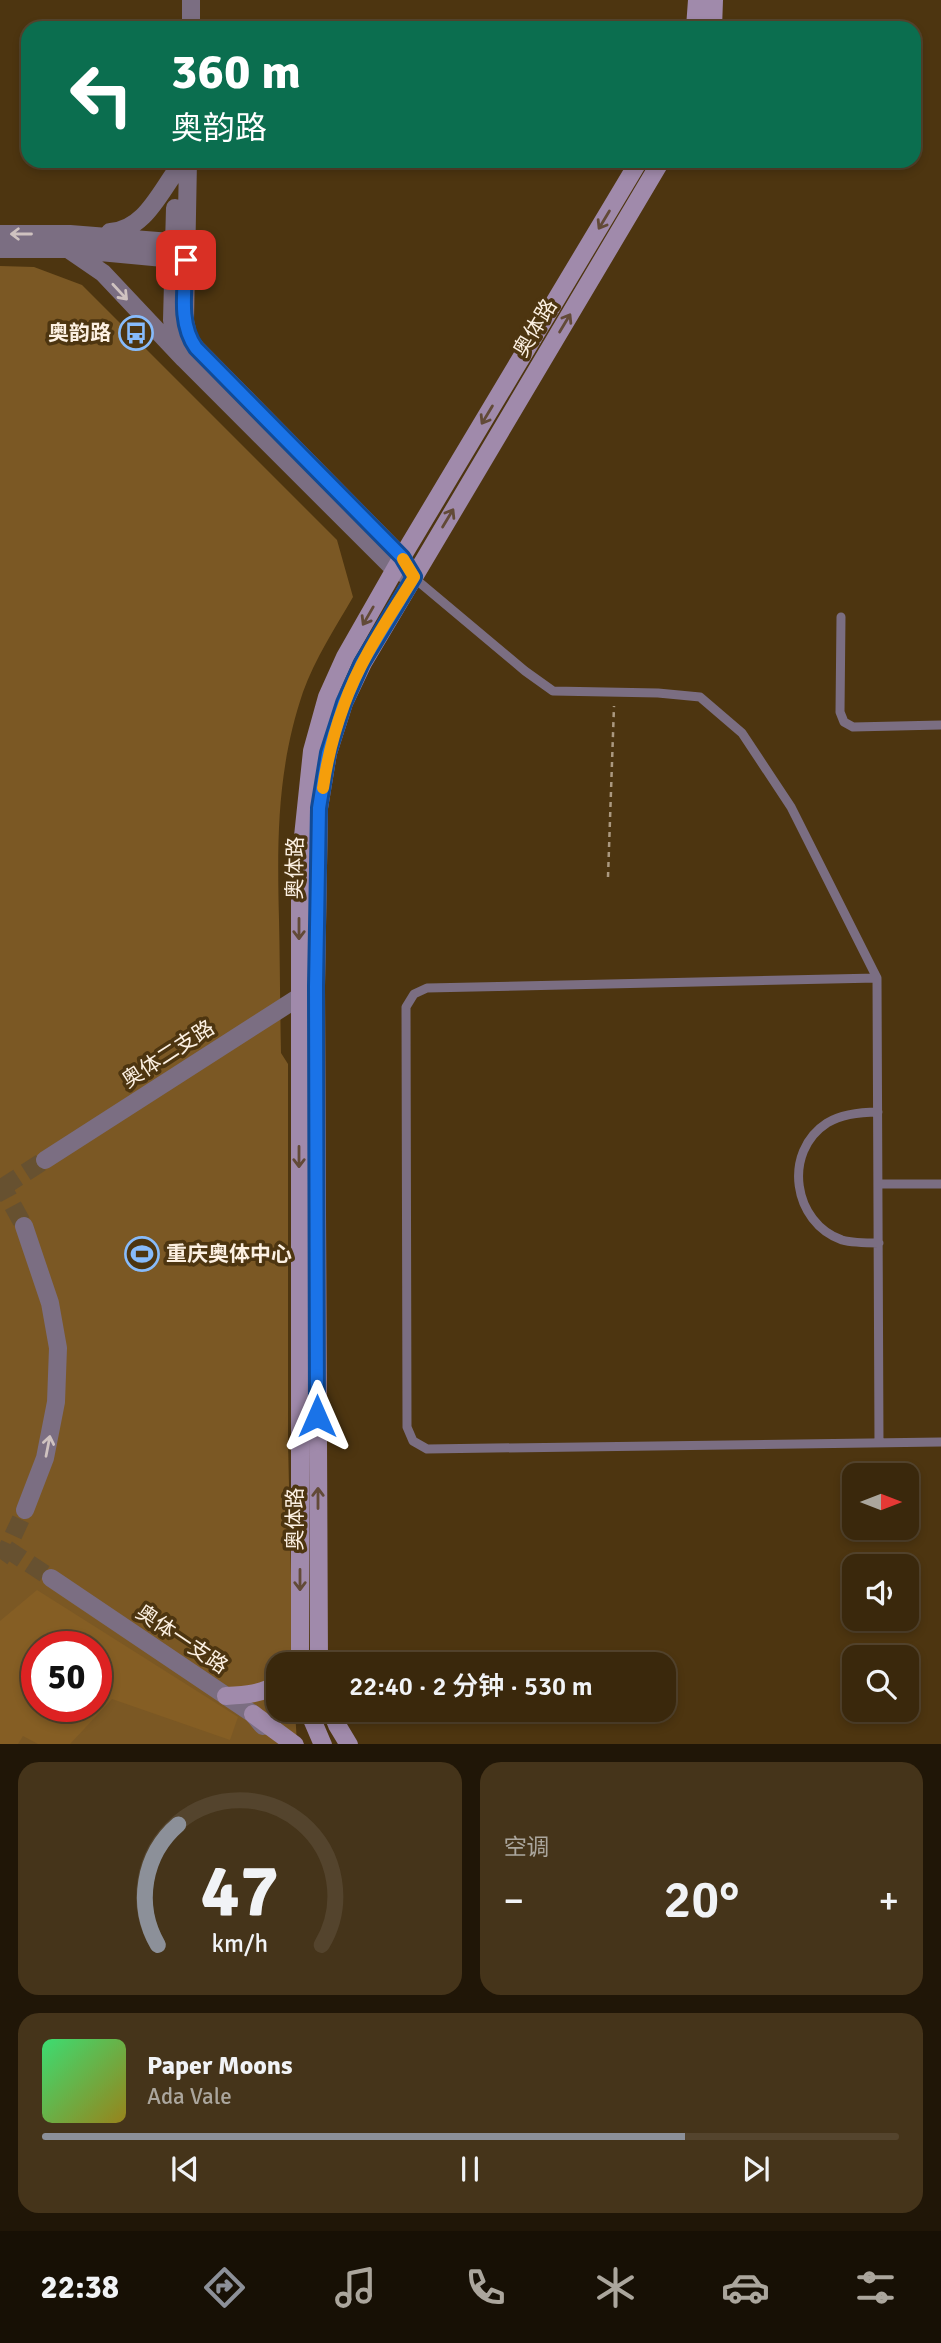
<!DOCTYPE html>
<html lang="zh">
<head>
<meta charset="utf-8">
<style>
  :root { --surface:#3a280c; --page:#45341a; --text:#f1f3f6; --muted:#aba69d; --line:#54442d; --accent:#8c9099 }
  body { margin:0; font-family:Signika,"Noto Sans SC",sans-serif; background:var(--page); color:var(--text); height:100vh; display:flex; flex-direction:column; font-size:26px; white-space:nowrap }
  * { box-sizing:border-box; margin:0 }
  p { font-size:23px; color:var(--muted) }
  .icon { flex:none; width:38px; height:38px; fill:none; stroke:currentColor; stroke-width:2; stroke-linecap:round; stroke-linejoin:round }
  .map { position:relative; height:1744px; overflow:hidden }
  .side { display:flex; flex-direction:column; gap:18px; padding:18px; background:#201607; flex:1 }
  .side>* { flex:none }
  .guide { position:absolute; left:21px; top:21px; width:900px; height:147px; border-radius:21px; box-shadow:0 4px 10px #0003,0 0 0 2px var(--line); background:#0b6e4f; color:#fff; overflow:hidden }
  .needle { width:46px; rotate:90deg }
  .controls { position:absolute; left:842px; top:1463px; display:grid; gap:14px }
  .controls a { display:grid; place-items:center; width:77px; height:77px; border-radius:14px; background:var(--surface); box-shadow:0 4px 10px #0003,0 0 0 2px var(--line); font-size:35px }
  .speed { position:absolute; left:21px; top:1631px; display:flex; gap:14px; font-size:35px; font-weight:700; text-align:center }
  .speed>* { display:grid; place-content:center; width:91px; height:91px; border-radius:50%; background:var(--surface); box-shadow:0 4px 10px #0003,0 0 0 2px var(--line); line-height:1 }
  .speed .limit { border:10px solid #d22; background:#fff; color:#111 }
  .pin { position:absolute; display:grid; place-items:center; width:60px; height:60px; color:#fff; margin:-30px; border-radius:14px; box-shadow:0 4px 10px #0006 }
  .me { position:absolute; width:77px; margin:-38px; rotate:0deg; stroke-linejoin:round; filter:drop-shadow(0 0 5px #0008) }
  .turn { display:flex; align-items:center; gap:24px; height:147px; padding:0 35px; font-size:32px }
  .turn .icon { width:91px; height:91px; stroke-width:2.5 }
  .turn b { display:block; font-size:49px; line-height:60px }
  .big { font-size:52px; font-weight:600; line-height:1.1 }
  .side .tile { flex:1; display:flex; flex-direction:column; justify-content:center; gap:10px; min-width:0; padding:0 24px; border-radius:21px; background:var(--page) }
  .side .dial { align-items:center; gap:0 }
  .dial svg { height:182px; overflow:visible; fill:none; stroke:var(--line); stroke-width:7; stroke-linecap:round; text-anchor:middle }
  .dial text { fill:var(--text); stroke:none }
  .song { display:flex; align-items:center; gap:21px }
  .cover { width:84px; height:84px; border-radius:10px; background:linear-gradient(135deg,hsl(140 70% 55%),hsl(50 70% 35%)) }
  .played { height:7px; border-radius:4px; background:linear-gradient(90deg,var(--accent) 75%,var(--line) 75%) }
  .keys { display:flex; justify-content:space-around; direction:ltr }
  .heat { display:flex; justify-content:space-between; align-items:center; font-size:38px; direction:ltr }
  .side .tiles { flex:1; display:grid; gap:18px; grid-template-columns:1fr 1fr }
  .tile:last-child { grid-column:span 2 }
  .trip { position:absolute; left:266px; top:1652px; width:410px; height:70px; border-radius:21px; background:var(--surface); box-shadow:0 4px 10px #0003,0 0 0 2px var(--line); font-weight:600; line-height:70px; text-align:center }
  .tab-bar { display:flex; height:112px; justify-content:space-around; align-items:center; background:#171005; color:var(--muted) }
  .tab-bar .icon { width:49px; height:49px }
  .tab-bar .current { color:var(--accent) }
  .tab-bar b { font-size:32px; color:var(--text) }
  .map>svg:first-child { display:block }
  .green { fill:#7b5824; fill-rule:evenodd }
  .forest { fill:#855e24; fill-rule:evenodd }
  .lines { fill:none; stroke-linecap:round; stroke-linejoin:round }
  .minor-tunnel { stroke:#675130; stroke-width:18; stroke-dasharray:18 9; stroke-linecap:butt }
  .path { stroke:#ab9980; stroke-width:2.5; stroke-dasharray:5 5; stroke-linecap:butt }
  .service { stroke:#7b6e82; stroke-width:9 }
  .minor { stroke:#7b6e82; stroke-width:18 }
  .secondary { stroke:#a08aab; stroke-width:18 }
  .oneway { stroke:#624a37 }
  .oneway2 { stroke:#cfc2c0 }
  .route-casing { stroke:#114b97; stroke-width:18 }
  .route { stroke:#1a73e8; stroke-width:12 }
  .slow { stroke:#f59e0b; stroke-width:12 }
  .labels { text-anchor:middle; stroke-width:7; stroke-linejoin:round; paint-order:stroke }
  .street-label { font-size:21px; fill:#fcf0e2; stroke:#4d3510 }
  .poi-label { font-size:21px; font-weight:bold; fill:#fcf0e2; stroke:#4d3510; text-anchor:end }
</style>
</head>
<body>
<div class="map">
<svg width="941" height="1745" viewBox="0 0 941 1745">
  <rect width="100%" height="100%" fill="#4d3510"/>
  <path class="green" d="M 0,266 L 34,267 L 82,285 L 337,540 L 353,597 C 335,628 315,659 303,692 C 277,769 277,839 279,919 C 280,963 280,1008 281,1053 L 288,1064 L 288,1442 L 293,1664 L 278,1664 L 278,1710 L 295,1710 L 297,1744 L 0,1744 ZM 37,1647 L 96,1647 L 96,1706 L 37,1706 Z"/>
  <path class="forest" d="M 37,1590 L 238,1717 L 230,1740 L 112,1699 L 70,1744 L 38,1744 L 23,1736 L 18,1744 L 0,1744 L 0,1621 ZM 37,1647 L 96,1647 L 96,1706 L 37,1706 Z"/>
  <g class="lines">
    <path class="minor-tunnel" d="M 0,1182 L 24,1226
      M 3,1187 L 45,1160
      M 7,1549 L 51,1578
      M 0,1559 L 7,1549 L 25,1510"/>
    <path class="path" d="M 608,877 L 614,706"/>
    <path class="service" d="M 413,577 L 525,671 L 553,691 L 658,693 L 700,697 L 742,733 L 791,807 L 877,978 L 879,1443
      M 841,617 L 840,712 L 844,722 L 853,727 L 941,725
      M 877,978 L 427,988 L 414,994 L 406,1007 L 407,1427 L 413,1441 L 427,1449 L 941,1442
      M 878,1112 C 861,1112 842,1114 827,1123 C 782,1152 793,1223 842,1240 C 853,1243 867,1243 879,1243
      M 880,1184 L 941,1184"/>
    <path class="minor" d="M 191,28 L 191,0
      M 188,161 L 185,321 L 189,339 L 196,348 L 402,557 L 409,569
      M 175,208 L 172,320 L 174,333 L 181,353
      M 110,232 C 143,230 158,196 176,171
      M 0,234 L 70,234 L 183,243
      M 0,249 L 68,249 L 185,260
      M 68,249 L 103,273 L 184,359 L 395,570 L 407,575
      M 45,1160 L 310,990
      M 24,1226 L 50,1303 L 58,1348 L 56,1402 L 45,1458 L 25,1510
      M 51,1578 L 253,1714 L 263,1726"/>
    <path class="secondary" d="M 695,28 L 697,0
      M 713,28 L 714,0
      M 300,1664 L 300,865 L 312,751 L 327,697 L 345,657 L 402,557 L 639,161
      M 319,1664 L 316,986 L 319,808 L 328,753 L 344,703 L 363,663 L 661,161
      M 226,1696 C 245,1695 263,1694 278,1683
      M 308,1710 L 323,1745
      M 331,1710 L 337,1725 L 349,1745
      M 253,1714 L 295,1745"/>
  </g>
  <defs><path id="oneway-shaft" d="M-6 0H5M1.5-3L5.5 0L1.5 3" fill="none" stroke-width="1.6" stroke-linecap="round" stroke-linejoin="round" transform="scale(1.75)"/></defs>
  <g class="oneway">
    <use href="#oneway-shaft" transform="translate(604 220) rotate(121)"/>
    <use href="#oneway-shaft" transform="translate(565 323) rotate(-59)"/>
    <use href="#oneway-shaft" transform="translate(487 415) rotate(121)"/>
    <use href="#oneway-shaft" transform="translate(448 518) rotate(-59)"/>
    <use href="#oneway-shaft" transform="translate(368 616) rotate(120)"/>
    <use href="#oneway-shaft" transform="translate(299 929) rotate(90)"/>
    <use href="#oneway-shaft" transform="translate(299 1157) rotate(90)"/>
    <use href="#oneway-shaft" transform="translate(318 1498) rotate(-90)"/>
    <use href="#oneway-shaft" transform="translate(300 1580) rotate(90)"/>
  </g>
  <g class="oneway2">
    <use href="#oneway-shaft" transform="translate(21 234) rotate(-180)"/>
    <use href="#oneway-shaft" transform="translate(120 292) rotate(47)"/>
    <use href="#oneway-shaft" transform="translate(48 1446) rotate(-79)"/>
  </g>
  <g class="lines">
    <g class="route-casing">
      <path id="route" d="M 186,260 C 185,289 178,323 196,348 L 402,557 L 414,577 L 362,663 L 344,703 L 328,753 L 319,808 L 316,986 L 317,1416"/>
    </g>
    <use href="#route" class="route"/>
    <path class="slow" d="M 323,788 C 327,760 334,732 344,705 C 360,659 389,618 414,577 L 403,559"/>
  </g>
  <defs>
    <g id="bus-ring" transform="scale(1.75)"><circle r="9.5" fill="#4d3510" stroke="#87bbfb" stroke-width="1.5"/><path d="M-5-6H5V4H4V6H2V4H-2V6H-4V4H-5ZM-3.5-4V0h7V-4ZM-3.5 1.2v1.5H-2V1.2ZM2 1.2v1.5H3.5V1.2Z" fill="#87bbfb"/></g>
    <g id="stadium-ring" transform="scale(1.75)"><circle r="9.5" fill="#4d3510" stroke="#87bbfb" stroke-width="1.5"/><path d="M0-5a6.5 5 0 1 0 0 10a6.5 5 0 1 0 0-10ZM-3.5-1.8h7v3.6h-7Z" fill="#87bbfb"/></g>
  </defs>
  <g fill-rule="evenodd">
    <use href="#bus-ring" x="136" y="333"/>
    <use href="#stadium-ring" x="142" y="1254"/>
  </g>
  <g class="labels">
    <g class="street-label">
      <text transform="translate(535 328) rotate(-59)" y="7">奥体路</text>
      <text transform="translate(295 868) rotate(-89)" y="7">奥体路</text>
      <text transform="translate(168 1054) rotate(-33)" y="7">奥体二支路</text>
      <text transform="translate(295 1519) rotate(-90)" y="7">奥体路</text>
      <text transform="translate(182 1639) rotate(34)" y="7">奥体一支路</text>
    </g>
    <g class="poi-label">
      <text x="111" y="340">奥韵路</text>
      <text x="166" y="1261" text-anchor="start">重庆奥体中心</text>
    </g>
  </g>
</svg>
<div class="controls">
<a><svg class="needle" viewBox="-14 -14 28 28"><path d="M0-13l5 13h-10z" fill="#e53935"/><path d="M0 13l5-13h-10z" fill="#aba69d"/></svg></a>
<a><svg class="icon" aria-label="sound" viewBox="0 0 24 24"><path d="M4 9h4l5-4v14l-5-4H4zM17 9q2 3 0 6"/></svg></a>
<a><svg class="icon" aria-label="search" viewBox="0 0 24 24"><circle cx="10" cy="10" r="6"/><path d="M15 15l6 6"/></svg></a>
</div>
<div class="speed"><div class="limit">50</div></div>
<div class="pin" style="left:186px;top:260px;background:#d93025"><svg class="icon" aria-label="arrive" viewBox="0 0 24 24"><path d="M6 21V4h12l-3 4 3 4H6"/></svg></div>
<svg class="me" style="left:317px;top:1416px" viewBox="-20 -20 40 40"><path d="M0-17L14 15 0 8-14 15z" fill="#1a73e8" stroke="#fff" stroke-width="4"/></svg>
<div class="trip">22:40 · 2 分钟 · 530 m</div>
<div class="guide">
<div class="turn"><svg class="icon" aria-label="left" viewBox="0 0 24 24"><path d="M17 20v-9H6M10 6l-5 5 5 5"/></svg><div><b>360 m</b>奥韵路</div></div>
</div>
</div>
<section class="side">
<div class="tiles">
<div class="tile dial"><svg viewBox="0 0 100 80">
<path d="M14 69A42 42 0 1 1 86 69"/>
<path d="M14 69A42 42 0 0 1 23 16" stroke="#8c9099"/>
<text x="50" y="56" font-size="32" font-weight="700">47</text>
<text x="50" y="72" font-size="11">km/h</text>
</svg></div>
<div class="tile"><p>空调</p>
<div class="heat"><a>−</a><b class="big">20°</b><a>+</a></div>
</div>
<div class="tile">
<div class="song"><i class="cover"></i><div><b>Paper Moons</b><p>Ada Vale</p></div></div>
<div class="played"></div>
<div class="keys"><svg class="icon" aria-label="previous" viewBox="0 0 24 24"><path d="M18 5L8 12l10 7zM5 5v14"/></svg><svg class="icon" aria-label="pause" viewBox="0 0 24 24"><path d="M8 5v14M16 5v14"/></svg><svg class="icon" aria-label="next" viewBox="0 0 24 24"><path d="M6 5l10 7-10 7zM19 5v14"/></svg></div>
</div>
</div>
</section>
<nav class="tab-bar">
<b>22:38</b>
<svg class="icon current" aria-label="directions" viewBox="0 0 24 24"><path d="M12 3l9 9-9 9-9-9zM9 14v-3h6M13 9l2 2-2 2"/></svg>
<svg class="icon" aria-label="music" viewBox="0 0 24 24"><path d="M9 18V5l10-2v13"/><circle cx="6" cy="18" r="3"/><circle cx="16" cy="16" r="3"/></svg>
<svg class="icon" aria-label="phone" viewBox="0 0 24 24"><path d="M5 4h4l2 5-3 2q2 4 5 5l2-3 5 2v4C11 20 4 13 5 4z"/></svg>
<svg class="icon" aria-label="climate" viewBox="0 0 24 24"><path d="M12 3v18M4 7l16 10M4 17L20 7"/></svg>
<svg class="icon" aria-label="car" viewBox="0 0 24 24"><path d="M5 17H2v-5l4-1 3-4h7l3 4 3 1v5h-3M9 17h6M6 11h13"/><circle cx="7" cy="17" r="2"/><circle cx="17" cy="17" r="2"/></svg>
<svg class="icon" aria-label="filters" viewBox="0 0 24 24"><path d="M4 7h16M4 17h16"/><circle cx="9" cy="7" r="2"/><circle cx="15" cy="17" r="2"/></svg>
</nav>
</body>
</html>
